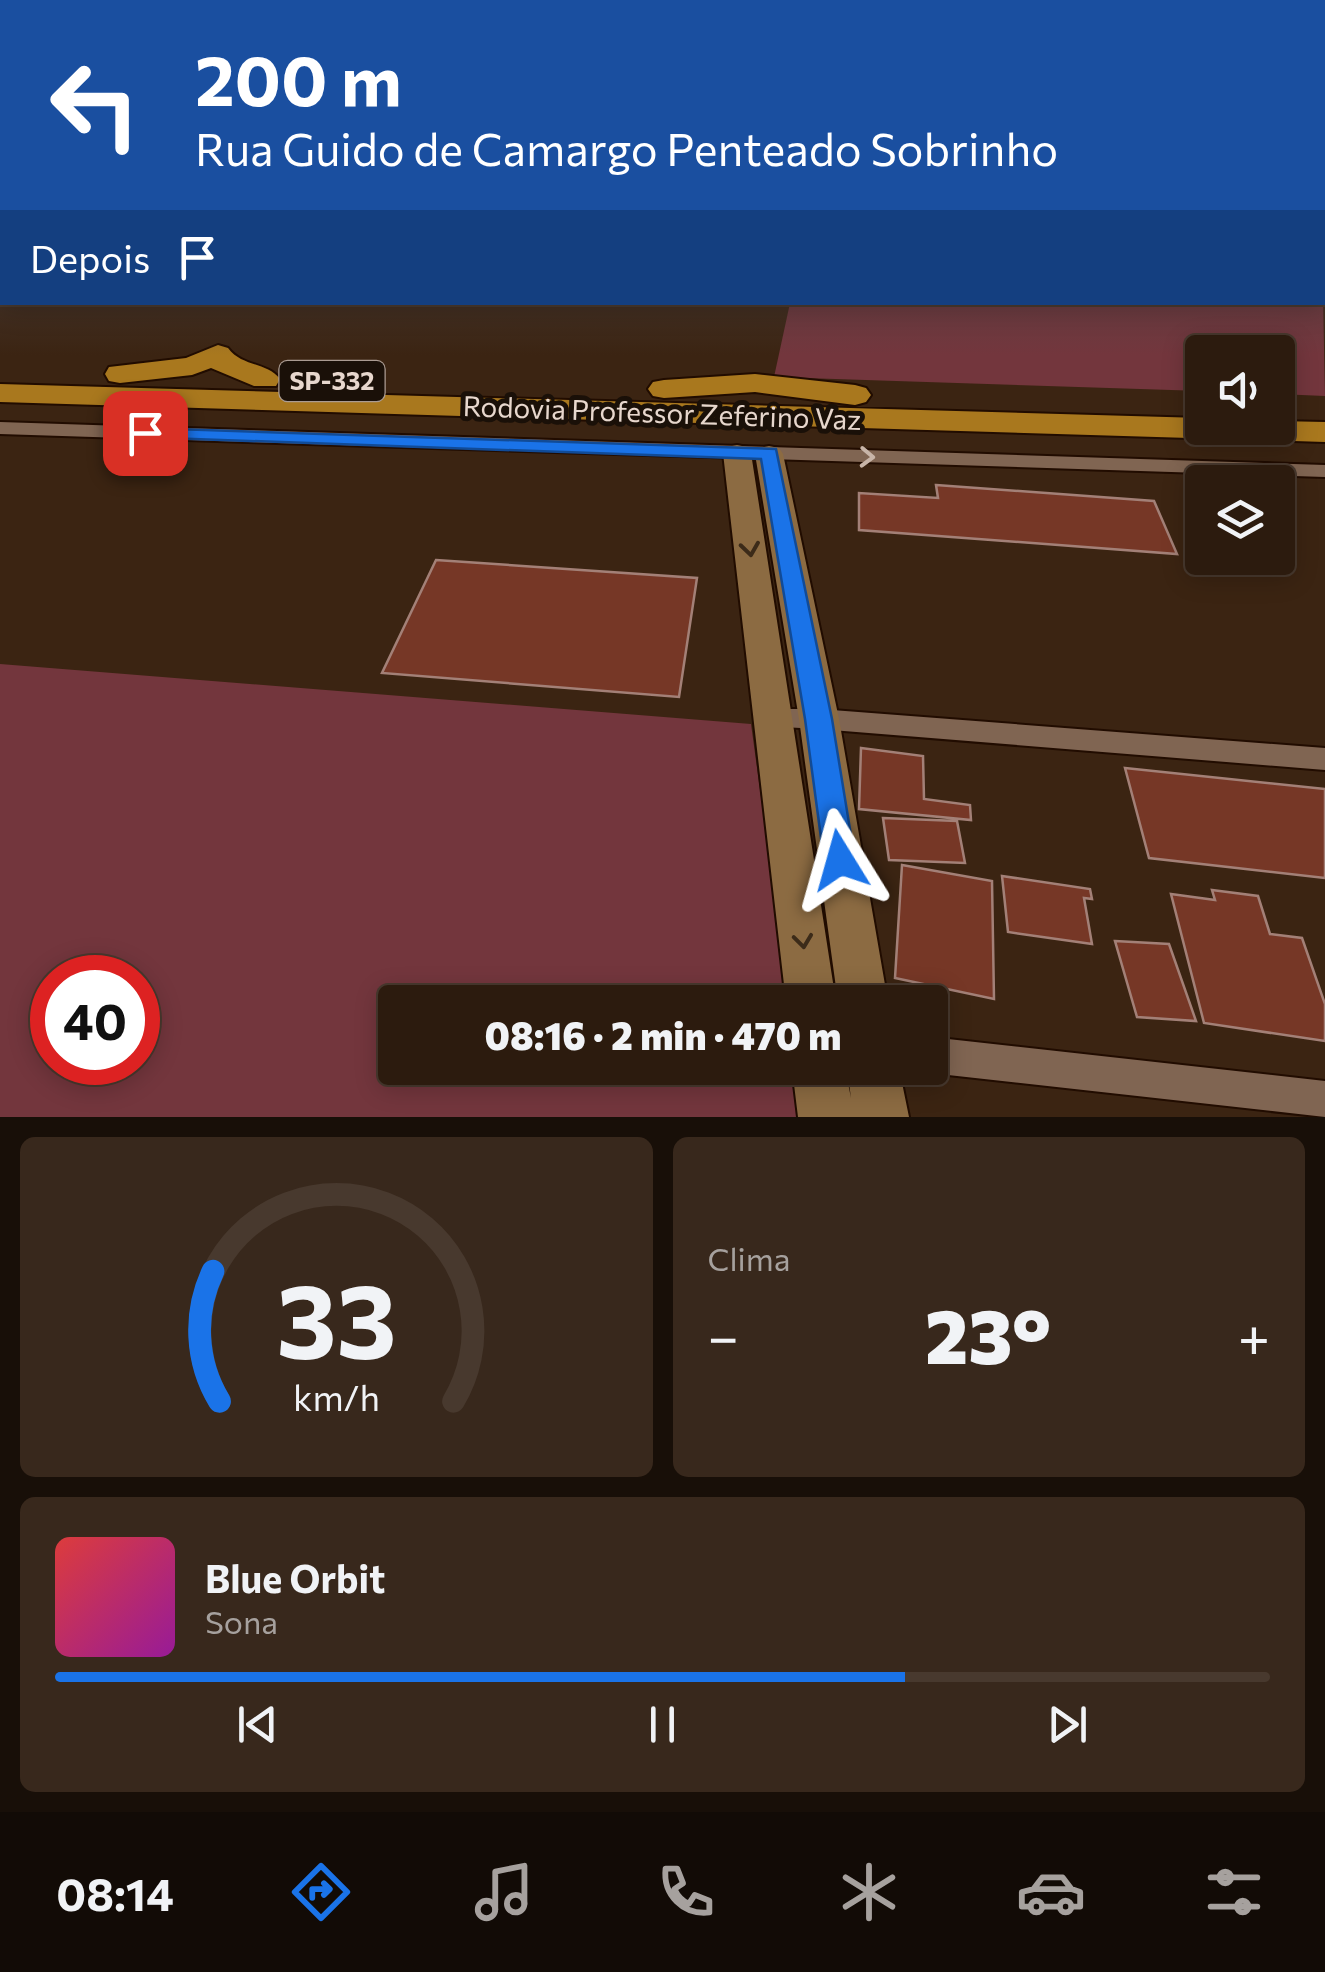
<!DOCTYPE html>
<html lang="pt">
<head>
<meta charset="utf-8">
<style>
  :root { --surface:#2c1b0e; --page:#38281c; --text:#f1f3f6; --muted:#a6a19e; --line:#48392e; --accent:#1a73e8 }
  body { margin:0; font-family:Commissioner,sans-serif; background:var(--page); color:var(--text); height:100vh; display:flex; flex-direction:column; font-size:38px; white-space:nowrap }
  * { box-sizing:border-box; margin:0 }
  p { font-size:32px; color:var(--muted) }
  .icon { flex:none; width:55px; height:55px; fill:none; stroke:currentColor; stroke-width:2; stroke-linecap:round; stroke-linejoin:round }
  .map { position:relative; height:1117px; overflow:hidden }
  .sheet { display:flex; flex-direction:column; gap:20px; padding:20px; background:#180f08; flex:1 }
  .sheet>* { flex:none }
  .guide { position:absolute; left:0px; top:0px; width:1325px; height:305px; box-shadow:0 5px 25px #0003,0 0 0 2px var(--line); background:#1a4fa0; color:#fff; overflow:hidden }
  .fabs { position:absolute; left:1185px; top:335px; display:grid; gap:20px }
  .fabs a { display:grid; place-items:center; width:110px; height:110px; border-radius:10px; background:var(--surface); box-shadow:0 5px 25px #0003,0 0 0 2px var(--line); font-size:50px }
  .speed { position:absolute; left:30px; top:955px; display:flex; gap:20px; font-size:50px; font-weight:700; text-align:center }
  .speed>* { display:grid; place-content:center; width:130px; height:130px; border-radius:50%; background:var(--surface); box-shadow:0 5px 25px #0003,0 0 0 2px var(--line); line-height:1 }
  .speed .limit { border:15px solid #d22; background:#fff; color:#111 }
  .pin { position:absolute; display:grid; place-items:center; width:85px; height:85px; color:#fff; margin:-42px; border-radius:20px; box-shadow:0 5px 15px #0006 }
  .me { position:absolute; width:110px; margin:-55px; rotate:352deg; stroke-linejoin:round; filter:drop-shadow(0 0 8px #0008) }
  .turn { display:flex; align-items:center; gap:35px; height:210px; padding:0 30px; font-size:45px }
  .turn .icon { width:130px; height:130px; stroke-width:2.5 }
  .turn b { display:block; font-size:70px; line-height:85px }
  .then { display:flex; align-items:center; height:95px; padding:0 30px; background:#0003; gap:20px; font-size:38px }
  .big { font-size:75px; font-weight:800; line-height:1.1 }
  .sheet .card { flex:1; display:flex; flex-direction:column; justify-content:center; gap:15px; min-width:0; padding:0 35px; border-radius:15px; background:var(--page) }
  .sheet .dial { align-items:center; gap:0 }
  .dial svg { height:260px; overflow:visible; fill:none; stroke:var(--line); stroke-width:7; stroke-linecap:round; text-anchor:middle }
  .dial text { fill:var(--text); stroke:none }
  .song { display:flex; align-items:center; gap:30px }
  .cover { width:120px; height:120px; border-radius:15px; background:linear-gradient(135deg,hsl(0 70% 55%),hsl(300 70% 35%)) }
  .played { height:10px; border-radius:5px; background:linear-gradient(90deg,var(--accent) 70%,var(--line) 70%) }
  .keys { display:flex; justify-content:space-around; direction:ltr }
  .heat { display:flex; justify-content:space-between; align-items:center; font-size:55px; direction:ltr }
  .sheet .tiles { flex:1; display:grid; gap:20px; grid-template-columns:1fr 1fr }
  .card:last-child { grid-column:span 2 }
  .trip { position:absolute; left:378px; top:985px; width:570px; height:100px; border-radius:10px; background:var(--surface); box-shadow:0 5px 25px #0003,0 0 0 2px var(--line); font-weight:800; line-height:100px; text-align:center }
  .menu { display:flex; height:160px; justify-content:space-around; align-items:center; background:#120b06; color:var(--muted) }
  .menu .icon { width:70px; height:70px }
  .menu .active { color:var(--accent) }
  .menu b { font-size:45px; color:var(--text) }
  .map>svg:first-child { display:block }
  .green { fill:#73363d; fill-rule:evenodd }
  .building { fill:#763726; stroke:#a38077; stroke-width:2.5 }
  .lines { fill:none; stroke-linecap:round; stroke-linejoin:round }
  .street-casing { stroke:#210c00; stroke-width:4 }
  .secondary-casing { stroke:#210c00; stroke-width:4 }
  .highway-casing { stroke:#210c00; stroke-width:4 }
  .street { fill:#806552; fill-rule:evenodd }
  .secondary { fill:#8c6b42; fill-rule:evenodd }
  .highway { fill:#a9781e; fill-rule:evenodd }
  .oneway { stroke:#c8b5a8 }
  .oneway2 { stroke:#3c2b19 }
  .route { fill:#1a73e8; stroke:#114b97; stroke-width:2.5 }
  .labels { text-anchor:middle; stroke-width:10; stroke-linejoin:round; paint-order:stroke }
  .shield { fill:#1a1008; stroke:#aa9b92; stroke-width:2.5 }
  .shield-label { font-size:25px; font-weight:bold; fill:#e7d7cd }
  .street-label { font-size:28px; fill:#e7d7cd; stroke:#1a1008 }
</style>
</head>
<body>
<div class="map">
<svg width="1325" height="1117" viewBox="0 0 1325 1117">
  <rect width="100%" height="100%" fill="#3b2412"/>
  <path class="green" d="M 1323,298 L 1325,396 L 1278,394 L 1278,352 L 1202,352 L 1202,391 L 774,377 L 790,303 L 1322,302 Z
    M 0,664 L 751,724 L 789,1002 L 395,1002 L 395,1068 L 797,1068 L 802,1117 L 0,1117 ZM 52,978 L 138,978 L 138,1062 L 52,1062 Z"/>
  <path class="building" d="M 936,485 L 1154,501 L 1177,554 L 859,530 L 859,493 L 938,498 Z
    M 436,560 L 697,578 L 679,697 L 382,673 Z
    M 861,748 L 923,756 L 924,799 L 970,805 L 971,820 L 859,809 Z
    M 1125,768 L 1325,789 L 1325,878 L 1149,858 Z
    M 883,818 L 957,821 L 965,863 L 889,860 Z
    M 902,865 L 992,881 L 994,999 L 895,978 Z
    M 1002,876 L 1090,889 L 1092,899 L 1084,898 L 1092,944 L 1008,932 Z
    M 1212,890 L 1258,896 L 1270,934 L 1302,938 L 1325,1004 L 1325,1041 L 1204,1023 L 1171,894 L 1215,900 Z
    M 1115,941 L 1169,944 L 1196,1021 L 1137,1017 Z"/>
  <g class="lines">
    <g class="street-casing">
      <path id="street" d="M 1322,199 L 1325,199 L 1325,206 L 1322,206 Z
        M 1322,233 L 1325,233 L 1325,241 L 1322,241 Z
        M 1322,268 L 1325,268 L 1325,277 L 1322,277 Z
        M 1322,290 L 1325,290 L 1325,300 L 1322,300 Z
        M 0,422 L 1325,465 L 1325,477 L 0,434 Z
        M 774,709 L 819,709 L 1325,748 L 1325,770 L 819,729 L 764,726 L 760,719 L 764,712 Z
        M 930,1037 L 1325,1081 L 1325,1117 L 930,1073 L 917,1068 L 930,1068 Z"/>
    </g>
    <g class="secondary-casing">
      <path id="secondary" d="M 0,199 L 2,199 L 2,206 L 0,206 Z
        M 737,445 L 747,447 L 751,453 L 836,1002 L 786,1002 L 723,453 L 727,447 Z
        M 769,446 L 779,448 L 783,454 L 839,719 L 888,1002 L 838,1002 L 799,719 L 755,454 L 759,448 Z
        M 792,1068 L 845,1068 L 851,1098 L 847,1068 L 899,1068 L 909,1117 L 798,1117 Z"/>
    </g>
    <g class="highway-casing">
      <path id="highway" d="M 218,345 L 228,348 C 242,367 267,362 280,379 L 276,386 L 254,386 L 211,368 L 192,375 L 120,383 L 109,381 L 105,374 L 109,367 L 186,358 Z
        M 755,374 L 855,385 L 866,388 L 871,395 L 866,402 L 855,405 L 755,392 L 664,398 L 653,396 L 648,389 L 653,382 L 664,380 Z
        M 0,384 L 1202,418 L 1202,428 L 1278,428 L 1278,421 L 1325,422 L 1325,442 L 0,402 Z"/>
    </g>
    <use href="#street" class="street"/>
    <use href="#secondary" class="secondary"/>
    <use href="#highway" class="highway"/>
  </g>
  <defs><path id="oneway-chevron" d="M-2-3.5L2.5 0L-2 3.5" fill="none" stroke-width="1.6" stroke-linecap="round" stroke-linejoin="round" transform="scale(2.5)"/></defs>
  <use class="oneway" href="#oneway-chevron" transform="translate(867 457) rotate(2)"/>
  <g class="oneway2">
    <use href="#oneway-chevron" transform="translate(750 549) rotate(82)"/>
    <use href="#oneway-chevron" transform="translate(803 941) rotate(83)"/>
  </g>
  <linearGradient id="sky" x2="0" y2="1"><stop stop-color="#20140a"/><stop offset="0.56" stop-color="#4f4544"/><stop offset="1" stop-color="#4f4544" stop-opacity="0"/></linearGradient>
  <rect width="1325" height="355" fill="url(#sky)"/>
  <path class="route" d="M 145,428 L 776,449 L 832,719 L 855,860 L 851,869 L 840,873 L 829,869 L 824,860 L 805,719 L 761,459 L 138,437 L 138,429 Z"/>
  <g class="labels">
    <rect class="shield" x="279.5" y="361" width="105" height="40" rx="8"/>
    <g class="shield-label">
      <text x="332" y="390">SP-332</text>
    </g>
    <g class="street-label">
      <text transform="translate(662 413) rotate(2)" y="10">Rodovia Professor Zeferino Vaz</text>
    </g>
  </g>
</svg>
<div class="fabs">
<a><svg class="icon" aria-label="sound" viewBox="0 0 24 24"><path d="M4 9h4l5-4v14l-5-4H4zM17 9q2 3 0 6"/></svg></a>
<a><svg class="icon" aria-label="layers" viewBox="0 0 24 24"><path d="M12 4l9 5-9 5-9-5zM3 14l9 5 9-5"/></svg></a>
</div>
<div class="speed"><div class="limit">40</div></div>
<div class="pin" style="left:145px;top:433px;background:#d93025"><svg class="icon" aria-label="arrive" viewBox="0 0 24 24"><path d="M6 21V4h12l-3 4 3 4H6"/></svg></div>
<svg class="me" style="left:840px;top:860px" viewBox="-20 -20 40 40"><path d="M0-17L14 15 0 8-14 15z" fill="#1a73e8" stroke="#fff" stroke-width="4"/></svg>
<div class="trip">08:16 · 2 min · 470 m</div>
<div class="guide">
<div class="turn"><svg class="icon" aria-label="left" viewBox="0 0 24 24"><path d="M17 20v-9H6M10 6l-5 5 5 5"/></svg><div><b>200 m</b>Rua Guido de Camargo Penteado Sobrinho</div></div>
<div class="then">Depois<svg class="icon" aria-label="arrive" viewBox="0 0 24 24"><path d="M6 21V4h12l-3 4 3 4H6"/></svg></div>
</div>
</div>
<section class="sheet">
<div class="tiles">
<div class="card dial"><svg viewBox="0 0 100 80">
<path d="M14 69A42 42 0 1 1 86 69"/>
<path d="M14 69A42 42 0 0 1 12 29" stroke="#1a73e8"/>
<text x="50" y="56" font-size="32" font-weight="700">33</text>
<text x="50" y="72" font-size="11">km/h</text>
</svg></div>
<div class="card"><p>Clima</p>
<div class="heat"><a>−</a><b class="big">23°</b><a>+</a></div>
</div>
<div class="card">
<div class="song"><i class="cover"></i><div><b>Blue Orbit</b><p>Sona</p></div></div>
<div class="played"></div>
<div class="keys"><svg class="icon" aria-label="previous" viewBox="0 0 24 24"><path d="M18 5L8 12l10 7zM5 5v14"/></svg><svg class="icon" aria-label="pause" viewBox="0 0 24 24"><path d="M8 5v14M16 5v14"/></svg><svg class="icon" aria-label="next" viewBox="0 0 24 24"><path d="M6 5l10 7-10 7zM19 5v14"/></svg></div>
</div>
</div>
</section>
<nav class="menu">
<b>08:14</b>
<svg class="icon active" aria-label="directions" viewBox="0 0 24 24"><path d="M12 3l9 9-9 9-9-9zM9 14v-3h6M13 9l2 2-2 2"/></svg>
<svg class="icon" aria-label="music" viewBox="0 0 24 24"><path d="M9 18V5l10-2v13"/><circle cx="6" cy="18" r="3"/><circle cx="16" cy="16" r="3"/></svg>
<svg class="icon" aria-label="phone" viewBox="0 0 24 24"><path d="M5 4h4l2 5-3 2q2 4 5 5l2-3 5 2v4C11 20 4 13 5 4z"/></svg>
<svg class="icon" aria-label="climate" viewBox="0 0 24 24"><path d="M12 3v18M4 7l16 10M4 17L20 7"/></svg>
<svg class="icon" aria-label="car" viewBox="0 0 24 24"><path d="M5 17H2v-5l4-1 3-4h7l3 4 3 1v5h-3M9 17h6M6 11h13"/><circle cx="7" cy="17" r="2"/><circle cx="17" cy="17" r="2"/></svg>
<svg class="icon" aria-label="filters" viewBox="0 0 24 24"><path d="M4 7h16M4 17h16"/><circle cx="9" cy="7" r="2"/><circle cx="15" cy="17" r="2"/></svg>
</nav>
</body>
</html>
